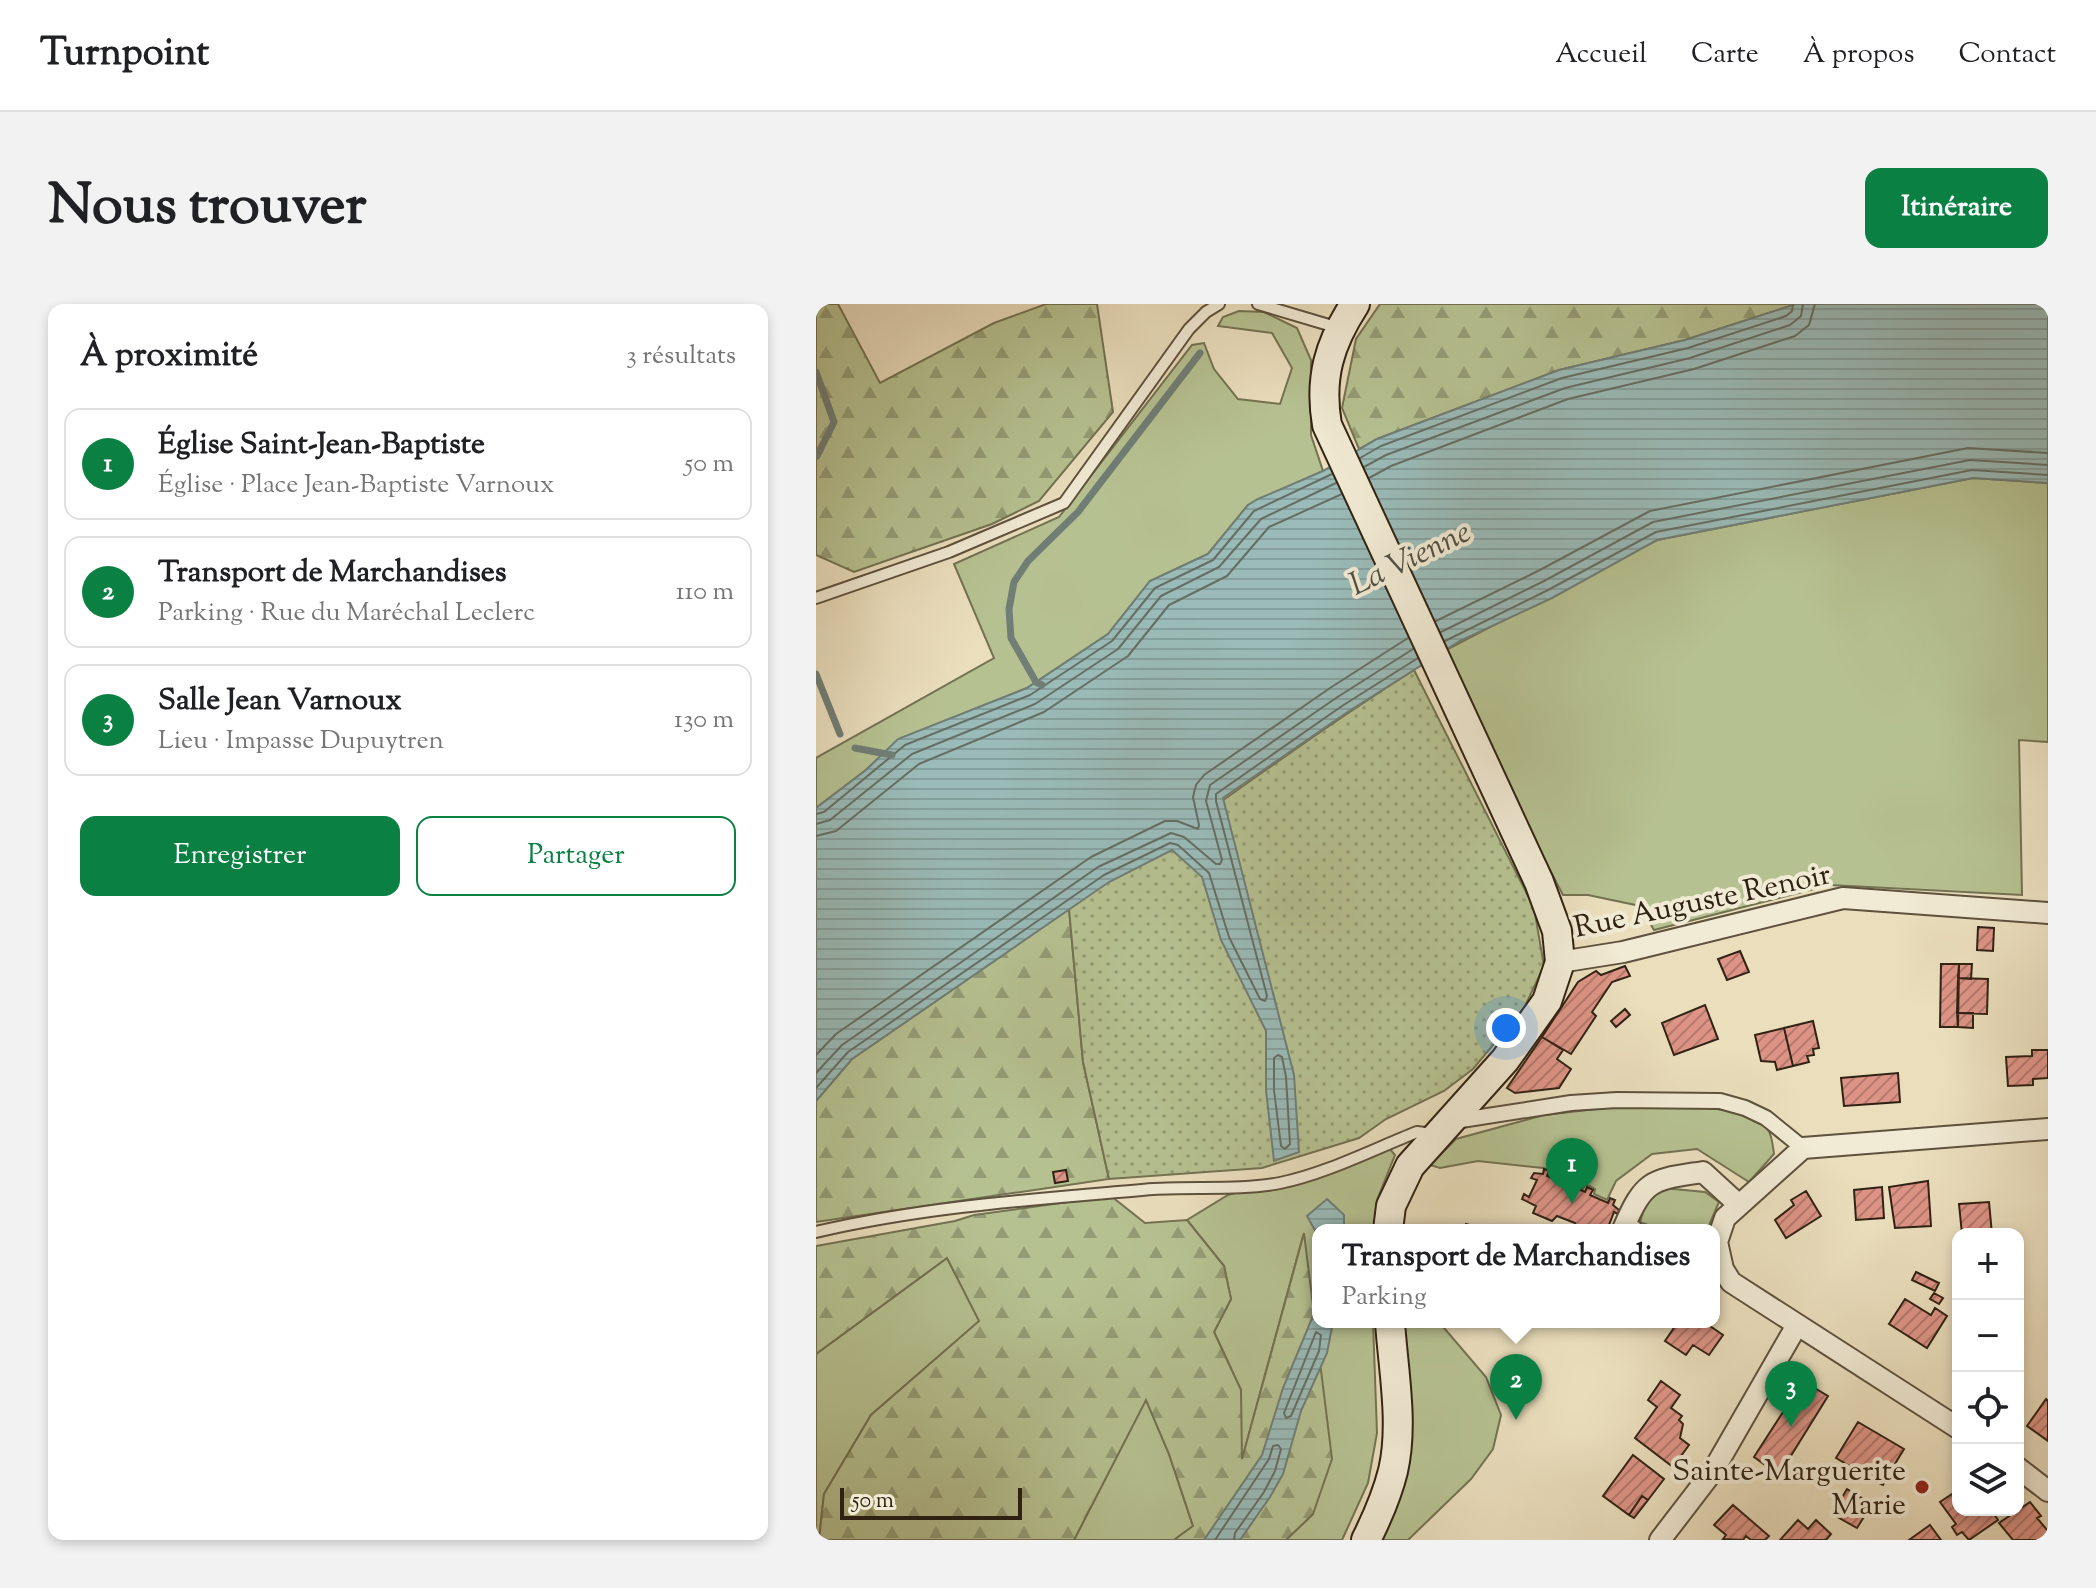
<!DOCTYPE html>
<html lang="fr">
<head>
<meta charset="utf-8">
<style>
	:root { --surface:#fff; --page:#f2f2f2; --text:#202124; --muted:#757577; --line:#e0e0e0; --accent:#0b8043 }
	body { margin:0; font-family:"Sorts Mill Goudy",serif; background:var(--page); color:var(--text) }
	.controls { position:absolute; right:24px; bottom:24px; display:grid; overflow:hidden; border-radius:16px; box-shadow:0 4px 12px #0003 }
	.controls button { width:72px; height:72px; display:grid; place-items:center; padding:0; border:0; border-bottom:2px solid var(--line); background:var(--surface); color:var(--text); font:40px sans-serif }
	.scale { position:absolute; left:24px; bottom:20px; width:182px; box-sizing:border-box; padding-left:8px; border:4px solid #302212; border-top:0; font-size:22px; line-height:28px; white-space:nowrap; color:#302212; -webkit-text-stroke:6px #f1ead4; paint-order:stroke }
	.you { position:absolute; left:690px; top:724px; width:28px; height:28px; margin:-20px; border:6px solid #fff; border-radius:50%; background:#1a73e8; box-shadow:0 0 0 12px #1a73e833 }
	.badge { display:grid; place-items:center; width:52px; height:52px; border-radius:50%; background:var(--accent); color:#fff; font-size:26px; font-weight:700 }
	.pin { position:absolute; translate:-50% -66px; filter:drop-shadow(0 2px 4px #0008) }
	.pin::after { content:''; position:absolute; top:42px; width:28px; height:24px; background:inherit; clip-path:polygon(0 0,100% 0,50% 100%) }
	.popup { position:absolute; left:496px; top:920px; width:408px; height:104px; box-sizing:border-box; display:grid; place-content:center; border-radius:16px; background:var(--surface); filter:drop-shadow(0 2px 6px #0005); font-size:26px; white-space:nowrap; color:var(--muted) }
	.popup b { font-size:30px; color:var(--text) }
	.popup::after { content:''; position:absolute; left:50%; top:100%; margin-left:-16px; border:16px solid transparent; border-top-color:var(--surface) }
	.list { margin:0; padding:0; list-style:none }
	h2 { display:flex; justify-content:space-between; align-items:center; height:104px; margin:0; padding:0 32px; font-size:34px }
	h2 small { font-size:26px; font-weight:400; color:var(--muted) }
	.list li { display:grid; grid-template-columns:52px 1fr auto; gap:24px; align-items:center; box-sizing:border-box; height:112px; margin:0 16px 16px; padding:0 16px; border:2px solid var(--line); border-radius:16px }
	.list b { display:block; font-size:30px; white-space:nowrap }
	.list p { margin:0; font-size:26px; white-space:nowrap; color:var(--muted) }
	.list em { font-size:26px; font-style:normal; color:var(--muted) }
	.actions { display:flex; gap:16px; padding:24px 32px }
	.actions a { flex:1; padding:18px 0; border:2px solid var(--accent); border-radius:16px; text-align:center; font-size:28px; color:var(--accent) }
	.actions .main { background:var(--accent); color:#fff }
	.icon { flex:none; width:44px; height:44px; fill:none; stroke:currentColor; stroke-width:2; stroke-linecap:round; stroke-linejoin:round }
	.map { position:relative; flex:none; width:1232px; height:1236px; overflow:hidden; border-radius:16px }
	header { display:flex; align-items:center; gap:48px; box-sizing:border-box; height:112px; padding:0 40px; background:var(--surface); border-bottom:2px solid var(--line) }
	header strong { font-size:38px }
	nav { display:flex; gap:44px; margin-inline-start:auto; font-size:28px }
	.intro { display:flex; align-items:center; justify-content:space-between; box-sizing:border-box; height:192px; padding:0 48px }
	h1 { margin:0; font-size:56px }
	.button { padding:20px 36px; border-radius:16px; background:var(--accent); color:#fff; font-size:28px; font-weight:700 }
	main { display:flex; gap:48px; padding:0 48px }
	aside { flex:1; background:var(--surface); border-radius:16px; box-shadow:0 4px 12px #0003 }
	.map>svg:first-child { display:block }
	.grass { fill:#b6c191; stroke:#737252; stroke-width:2 }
	.forest { fill:url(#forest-firs); stroke:#737252; stroke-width:2 }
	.park { fill:url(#park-dots); stroke:#737252; stroke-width:2 }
	.water { fill:url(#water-rules); stroke:#707e76; stroke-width:2 }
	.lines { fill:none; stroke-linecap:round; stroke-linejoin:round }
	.shore { stroke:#656e65; stroke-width:2 }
	.stream { stroke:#707e76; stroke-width:7 }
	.building { fill:url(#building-hatch); stroke:#302212; stroke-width:2 }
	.service-casing { stroke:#5e513d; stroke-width:14 }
	.pedestrian-casing { stroke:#5e513d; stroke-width:18 }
	.minor-casing { stroke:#5e513d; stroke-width:24 }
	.secondary-casing { stroke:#302212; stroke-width:32 }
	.service { stroke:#f1ead4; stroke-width:10 }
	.pedestrian { stroke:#f1ead4; stroke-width:14 }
	.minor { stroke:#f1ead4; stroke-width:20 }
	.secondary { stroke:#f1ead4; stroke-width:28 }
	.poi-dot { fill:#8f2418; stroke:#f1ead4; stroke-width:3 }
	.labels { text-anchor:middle; stroke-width:8; stroke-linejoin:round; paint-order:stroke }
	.street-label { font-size:30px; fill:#302212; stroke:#f1ead4 }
	.poi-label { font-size:30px; fill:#302212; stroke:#f1ead4; text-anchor:end }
	.water-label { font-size:32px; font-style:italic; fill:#505044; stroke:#f1ead4 }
</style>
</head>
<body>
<header>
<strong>Turnpoint</strong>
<nav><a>Accueil</a><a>Carte</a><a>À propos</a><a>Contact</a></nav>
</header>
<div class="intro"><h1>Nous trouver</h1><a class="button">Itinéraire</a></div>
<main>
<aside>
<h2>À proximité<small>3 résultats</small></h2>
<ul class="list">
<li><span class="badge">1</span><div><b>Église Saint-Jean-Baptiste</b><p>Église · Place Jean-Baptiste Varnoux</p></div><em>50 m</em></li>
<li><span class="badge">2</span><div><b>Transport de Marchandises</b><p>Parking · Rue du Maréchal Leclerc</p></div><em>110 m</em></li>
<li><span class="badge">3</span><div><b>Salle Jean Varnoux</b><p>Lieu · Impasse Dupuytren</p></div><em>130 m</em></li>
</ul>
<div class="actions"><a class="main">Enregistrer</a><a>Partager</a></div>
</aside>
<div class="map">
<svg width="1232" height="1236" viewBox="0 0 1232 1236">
	<defs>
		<pattern id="forest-firs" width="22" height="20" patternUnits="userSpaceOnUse" patternTransform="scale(2)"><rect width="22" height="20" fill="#b6c191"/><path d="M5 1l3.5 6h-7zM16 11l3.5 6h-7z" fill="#949c75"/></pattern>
		<pattern id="park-dots" width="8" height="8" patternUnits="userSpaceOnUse" patternTransform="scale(2)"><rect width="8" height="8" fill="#b6c191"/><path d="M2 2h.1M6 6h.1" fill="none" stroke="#949c75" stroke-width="1.8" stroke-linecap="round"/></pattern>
		<pattern id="water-rules" width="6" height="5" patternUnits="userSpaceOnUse" patternTransform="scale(2)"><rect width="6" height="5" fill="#9abbb8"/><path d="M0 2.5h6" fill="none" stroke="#85a09d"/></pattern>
		<pattern id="building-hatch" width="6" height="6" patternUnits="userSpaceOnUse" patternTransform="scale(2)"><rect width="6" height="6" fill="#dd9486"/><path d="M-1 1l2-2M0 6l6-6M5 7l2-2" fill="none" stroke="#b4786c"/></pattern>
	</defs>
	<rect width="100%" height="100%" fill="#eadebd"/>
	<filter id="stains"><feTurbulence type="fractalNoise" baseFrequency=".0025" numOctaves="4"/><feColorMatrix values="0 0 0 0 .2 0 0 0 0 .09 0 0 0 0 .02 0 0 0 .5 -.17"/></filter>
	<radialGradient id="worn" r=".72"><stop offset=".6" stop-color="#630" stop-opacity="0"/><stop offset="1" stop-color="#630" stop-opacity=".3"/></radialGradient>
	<path class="grass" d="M423 7 448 8 481 24 495 56V131L507 167 432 201 392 250 334 277 292 330 211 384 83 435 50 466 0 504V454L178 354 138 260 243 213 376 41 388 39 398 65 422 95 464 100 476 64 456 29 402 22 407 13Z
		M1157 174 1232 179V438L1203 436 1206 591 1014 581 838 626 824 602 772 591H747L691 484 630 346 841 236Z
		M806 802C841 802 929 797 952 826 956 831 957 843 958 850L933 878 881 845 836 850 800 877 791 896 778 890 779 885 770 880 767 885 756 880 757 875 749 872 747 877 733 871 735 867 727 864 662 857 624 864 614 861 640 835 728 811Z
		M572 843 579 851 561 896 558 926H502V1018H557L561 1129 552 1179 526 1236H470L497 1210 487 932 425 1159V1086L398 1028 415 995 408 962 371 916 412 891Z
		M847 884 889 888 903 898 891 926H845L824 918 830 899Z
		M131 954 164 1017 55 1111 8 1190 3 1236H0V1050Z
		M585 1018H623L670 1073 685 1111 677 1145 655 1175 592 1236H563Z
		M330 1095 353 1150 377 1222 358 1236H258Z"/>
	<path class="forest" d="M0 0H22L64 79 178 19 230 0H281L297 108 223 197 176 220 38 268 0 251Z
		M564 0H980L869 36 743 66 561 135 543 145 526 104 540 35Z
		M253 605 267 758 293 875 0 918V797L36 755Z
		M295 892 329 919 371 916 408 962 415 995 398 1028 425 1086 426 1155 488 929 516 1155 497 1210 470 1236H358L377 1222 353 1150 330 1096 258 1236H3L8 1190 55 1111 163 1017 131 954 0 1050V942L139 917 158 911Z"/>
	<path class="park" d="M598 366 718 604 728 662 708 704 657 765 628 787 570 815 543 834 446 864 293 875 267 758 253 605C369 525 480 441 598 366Z"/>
	<path class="water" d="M980 0H1232V179L1157 174 841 236 736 294 644 337 530 409 407 494 478 771 483 848 458 857 450 786V727L405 636 386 573 356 546 293 578 36 755 0 797V504L50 466 82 435 211 384 292 330 334 277 392 250 432 201 442 195 507 167 561 135 743 66 869 36Z
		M511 895 528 911V926H502V932L491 912Z
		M502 984V1018H517L511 1049 485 1107 467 1170 454 1193 424 1236H388L446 1151 467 1084 499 1007 496 987Z"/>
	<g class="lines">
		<path class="shore" d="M544 154 565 142 746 74 872 44 970 12 976 7 977 0
			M548 163 570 151 749 84 874 54 974 21 985 12 987 0
			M553 174 575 162 752 95 878 65 979 32 993 21 999 0
			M620 317 722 267 834 207 1152 144 1232 149
			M625 328 728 277 837 218 1154 156 1232 161
			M629 337 732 286 840 228 1156 166 1232 171
			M0 510 8 508 89 441 214 391 296 337 339 284 397 256 438 207 516 170
			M0 520 14 516 96 450 219 400 302 345 345 292 403 263 445 215 520 179
			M0 532 20 527 103 460 228 408 312 352 353 301 411 272 453 223 526 190
			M0 751 20 730 275 553 349 517H361L382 525 383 521 377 493 380 481 388 471 514 384 592 334
			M462 751 466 753 470 773 474 840 469 845 465 842 458 786V754Z
			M0 769 26 741 282 563 355 529 368 533 400 560H404L406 556 390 497 394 481 520 394 597 345
			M0 784 32 748 288 571 354 539 362 541 393 569 413 633 444 695 449 697 451 692 400 497V490L526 402 602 354
			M500 1028 505 1031 503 1047 475 1112 470 1114 468 1109Z
			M399 1236 453 1155 457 1142 462 1141 465 1145 459 1167 448 1188 419 1229 418 1236"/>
		<path class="stream" d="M0 68 18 118 1 152
			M0 370 24 430
			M226 381 220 378 195 334 193 305 198 278 212 257 262 208 384 49
			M39 444 76 451"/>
	</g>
	<path class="building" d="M1162 623 1178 624 1177 647 1161 646Z
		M924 647 933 668 911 676 902 655Z
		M1125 660H1143L1142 723H1124Z
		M1143 660H1156L1155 675 1142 674Z
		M809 662 814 672 796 678 776 708 780 712 755 750 726 733 762 678 780 667 785 671Z
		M1142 674 1172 675 1171 710 1141 709Z
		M889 701 902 735 858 751 846 719Z
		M809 705 814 711 800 723 795 717Z
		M1141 709H1157V724L1142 723Z
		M997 717 1003 744 997 745 998 751 991 752 993 758 977 762 968 724Z
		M968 724 977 762 961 766 959 758 945 757 939 731Z
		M726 733 747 746 741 755 755 765 743 784 699 789 691 784Z
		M1216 746H1232V774L1217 775V781L1192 782 1190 753 1216 752Z
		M1082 769 1084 798 1028 802 1025 774Z
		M728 865 733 867 731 872 747 879 749 874 755 876 753 881 769 888 771 883 777 886 774 891 792 899 794 894 799 896 797 901 803 906 802 910 798 908 791 926H773L764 922 758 926 756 925 759 919 741 912 736 917 717 909 720 902 706 895 708 890 713 893 721 876 715 874 718 869 727 870Z
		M250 866 252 877 239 879 237 868Z
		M1112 877 1115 922 1079 924 1073 883Z
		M1066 883 1068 914 1040 916 1038 886Z
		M990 887 1005 912 970 934 959 916 978 901 975 896Z
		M1173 898 1176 930H1146L1143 900Z
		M650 920 664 924 663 926H648Z
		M1100 968 1123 979 1119 987 1096 976Z
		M1118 989 1127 994 1123 1000 1114 995Z
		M1089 995 1115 1011 1119 1004 1131 1012 1111 1044 1073 1020Z
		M862 1018H888L907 1031 893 1051 877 1041 870 1051 849 1037Z
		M845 1077 864 1091 855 1104 866 1112 863 1116 867 1120 864 1134 873 1141 857 1163 819 1134 841 1103 832 1096Z
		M987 1077 1012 1092 963 1171 938 1153Z
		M1230 1095 1232 1097V1137L1211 1122Z
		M1042 1118 1088 1145 1071 1173 1064 1169 1059 1177 1020 1154Z
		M817 1151 848 1175 832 1196 826 1192 813 1211 787 1192Z
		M1064 1169 1071 1173 1067 1181 1059 1177Z
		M1031 1185 1056 1200 1041 1224 1016 1210Z
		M1142 1186V1206H1175L1182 1216 1153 1236 1146 1228 1141 1231 1136 1223 1140 1220 1124 1198Z
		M826 1192 832 1196 818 1214 813 1211Z
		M1214 1198 1225 1212 1221 1214 1232 1227V1236H1197L1183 1219Z
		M917 1201 953 1232 949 1236H935L930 1232 927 1236 907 1235 910 1231 898 1221Z
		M982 1216 992 1225 1000 1216 1015 1230 1010 1236H964Z
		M1114 1221 1125 1236H1093Z"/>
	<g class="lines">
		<defs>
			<path id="service" d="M442 0 523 24
				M0 294 133 248 248 199 373 25 390 8 403 0
				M0 928C111 902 224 895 337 885 379 882 423 887 464 879 509 870 558 845 601 828L617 830"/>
			<path id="pedestrian" d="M639 817 755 799 801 796 904 797 929 804 950 814 987 844"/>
			<path id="minor" d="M744 658 807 648 1027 594 1232 609
				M816 926 808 923C829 874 837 876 887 868L923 901
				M1142 1124 915 978 907 965 901 938 909 914 987 844 1232 825
				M1202 1164 1232 1187
				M844 1236 897 1167 981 1021"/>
			<path id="secondary" d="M539 0C513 40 503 74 511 121L723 578 741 627 744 658 731 697 689 756 594 862 575 902 572 926
				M550 1236C561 1214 571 1191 577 1167 588 1120 577 1065 574 1018"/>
		</defs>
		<use href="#service" class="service-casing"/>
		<use href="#pedestrian" class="pedestrian-casing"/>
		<use href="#minor" class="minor-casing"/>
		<use href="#secondary" class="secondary-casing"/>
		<use href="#service" class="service"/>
		<use href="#pedestrian" class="pedestrian"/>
		<use href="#minor" class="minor"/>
		<use href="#secondary" class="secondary"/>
	</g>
	<circle class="poi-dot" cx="1106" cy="1183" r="8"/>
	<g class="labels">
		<g class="street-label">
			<text transform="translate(886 596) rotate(-12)" y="10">Rue Auguste Renoir</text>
		</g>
		<g class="poi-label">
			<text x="1090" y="1176">Sainte-Marguerite<tspan x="1090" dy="34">Marie</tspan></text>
		</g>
		<g class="water-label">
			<text transform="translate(593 253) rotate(-26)" y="11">La Vienne</text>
		</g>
	</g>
	<rect width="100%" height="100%" filter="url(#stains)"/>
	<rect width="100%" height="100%" fill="url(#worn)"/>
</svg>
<div class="controls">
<button>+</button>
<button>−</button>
<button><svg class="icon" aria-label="locate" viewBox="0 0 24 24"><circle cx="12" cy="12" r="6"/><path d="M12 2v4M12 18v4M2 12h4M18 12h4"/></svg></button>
<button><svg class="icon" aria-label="layers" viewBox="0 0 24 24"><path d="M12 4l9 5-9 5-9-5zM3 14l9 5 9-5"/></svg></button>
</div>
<div class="scale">50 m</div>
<div class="you"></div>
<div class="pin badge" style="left:756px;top:900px">1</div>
<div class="pin badge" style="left:700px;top:1116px">2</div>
<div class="popup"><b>Transport de Marchandises</b>Parking</div>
<div class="pin badge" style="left:975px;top:1123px">3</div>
</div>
</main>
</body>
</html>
